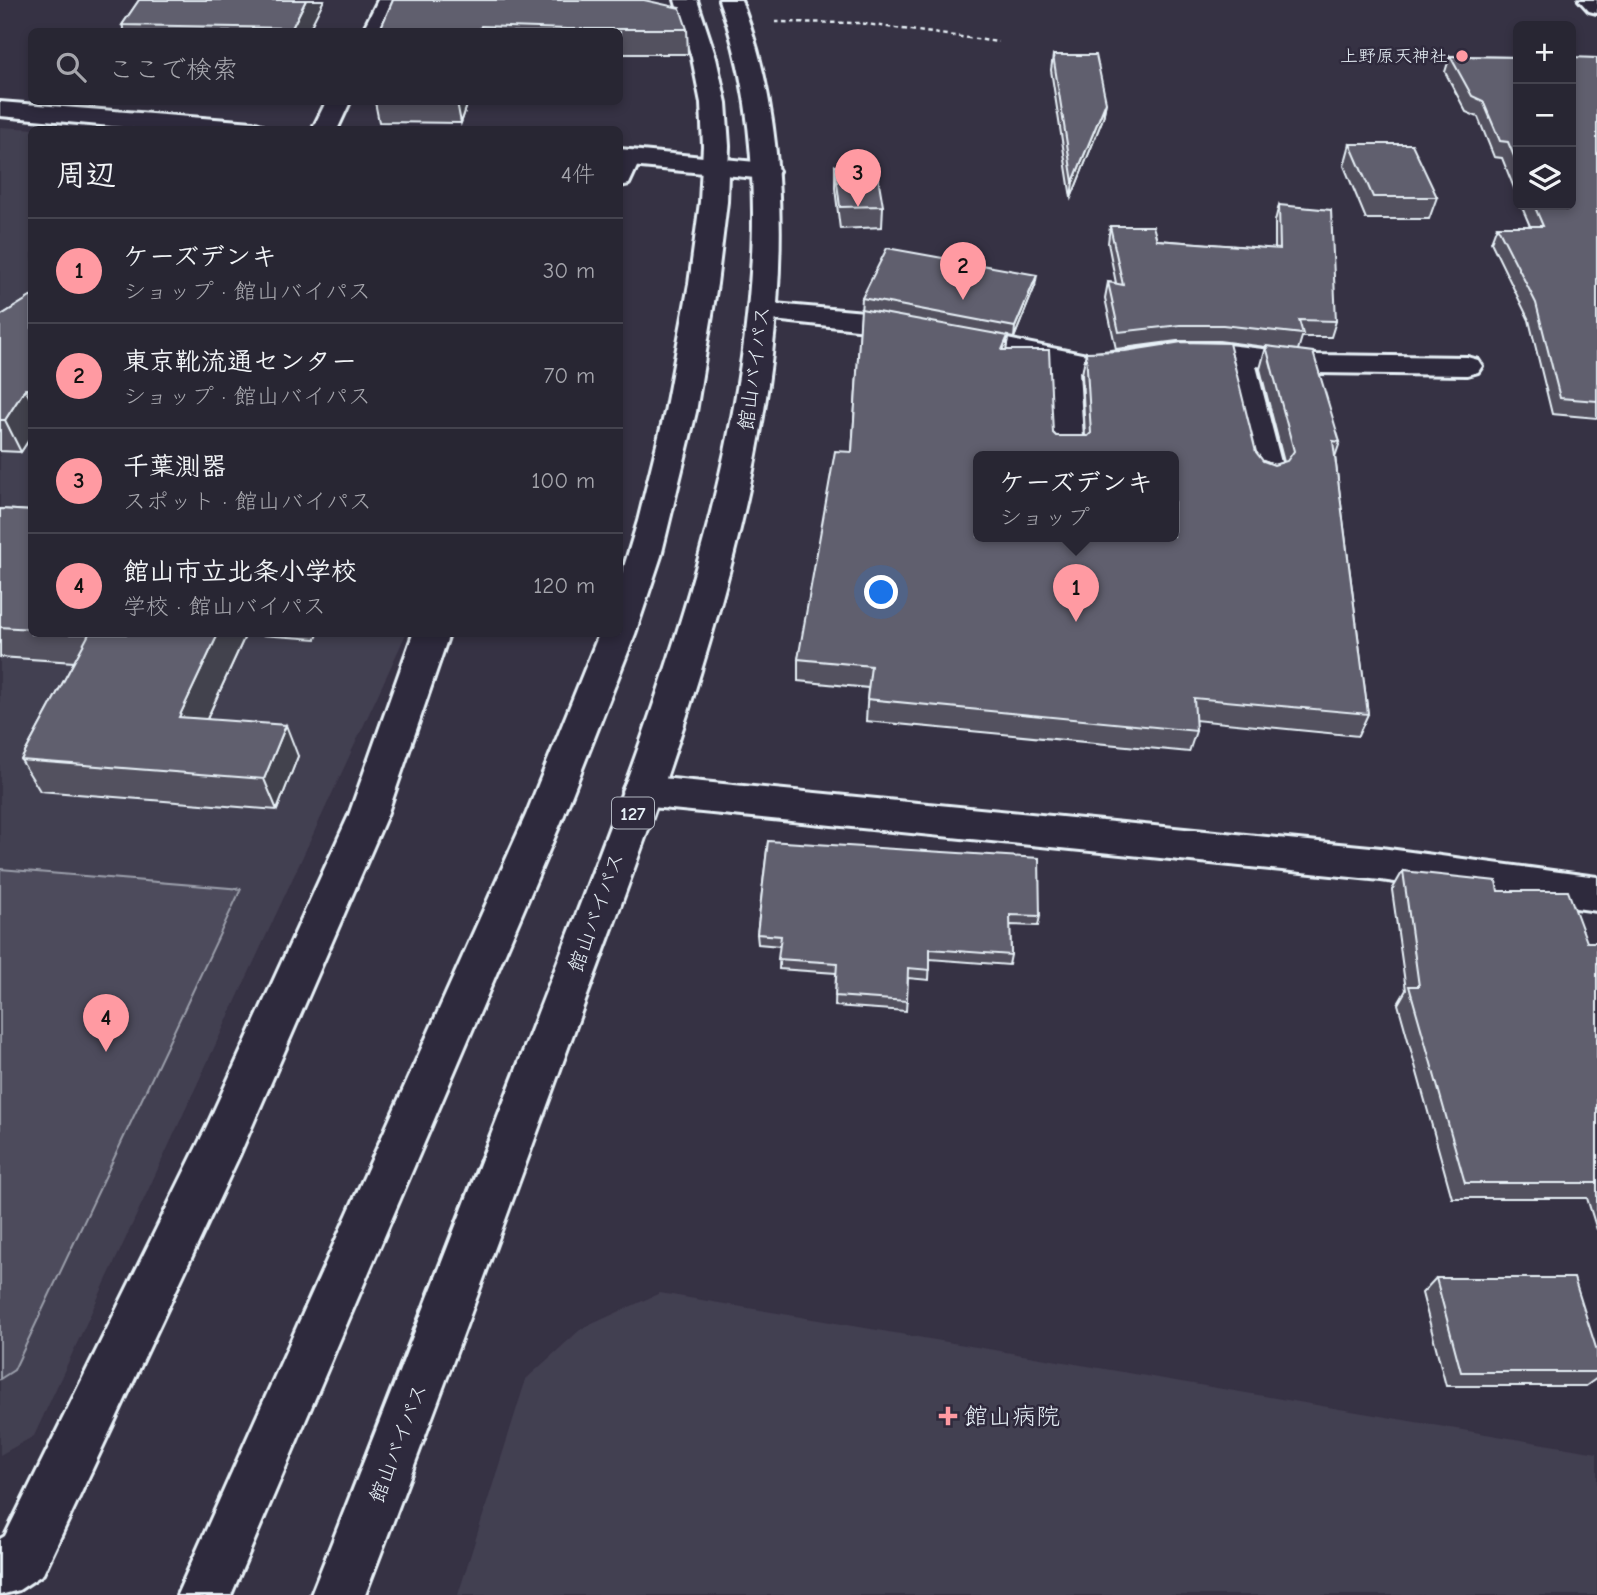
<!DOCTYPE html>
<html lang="ja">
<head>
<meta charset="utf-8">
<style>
	:root { --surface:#282633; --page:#302e3b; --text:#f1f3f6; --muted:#a5a5ac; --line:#44434e; --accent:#ff9aa2 }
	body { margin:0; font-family:"Comic Neue","Klee One",sans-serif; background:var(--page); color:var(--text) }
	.controls { position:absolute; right:21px; top:21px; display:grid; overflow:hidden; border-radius:10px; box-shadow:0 4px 10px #0003 }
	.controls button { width:63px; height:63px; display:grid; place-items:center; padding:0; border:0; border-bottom:2px solid var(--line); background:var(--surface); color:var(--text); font:35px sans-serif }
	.you { position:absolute; left:882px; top:593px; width:24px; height:24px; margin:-18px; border:5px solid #fff; border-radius:50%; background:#1a73e8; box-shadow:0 0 0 10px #1a73e833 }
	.badge { display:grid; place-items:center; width:46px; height:46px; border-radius:50%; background:var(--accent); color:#111; font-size:23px; font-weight:700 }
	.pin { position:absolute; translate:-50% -58px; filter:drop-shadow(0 2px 4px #0008) }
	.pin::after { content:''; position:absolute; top:37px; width:24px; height:21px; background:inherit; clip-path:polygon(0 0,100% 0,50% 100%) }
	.popup { position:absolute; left:973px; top:451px; width:206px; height:91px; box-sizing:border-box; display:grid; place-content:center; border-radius:10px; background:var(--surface); filter:drop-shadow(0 2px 5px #0005); font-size:23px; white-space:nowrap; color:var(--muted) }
	.popup b { font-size:26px; color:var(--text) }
	.popup::after { content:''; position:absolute; left:50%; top:100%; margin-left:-14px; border:14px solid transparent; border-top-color:var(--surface) }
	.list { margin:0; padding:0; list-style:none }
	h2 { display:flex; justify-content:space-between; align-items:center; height:91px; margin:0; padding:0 28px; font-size:30px }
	h2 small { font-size:23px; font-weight:400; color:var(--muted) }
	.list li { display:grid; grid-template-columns:46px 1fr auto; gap:21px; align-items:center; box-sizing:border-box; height:105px; padding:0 28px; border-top:2px solid var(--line) }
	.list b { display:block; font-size:26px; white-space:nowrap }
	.list p { margin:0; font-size:23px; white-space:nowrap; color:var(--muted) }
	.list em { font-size:23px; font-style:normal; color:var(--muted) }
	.icon { flex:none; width:38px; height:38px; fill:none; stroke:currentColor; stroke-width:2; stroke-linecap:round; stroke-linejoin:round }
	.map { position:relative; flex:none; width:1597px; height:1595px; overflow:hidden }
	.search { position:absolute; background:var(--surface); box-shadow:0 4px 10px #0003; left:28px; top:28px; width:595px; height:77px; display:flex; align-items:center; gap:18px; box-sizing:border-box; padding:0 24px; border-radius:10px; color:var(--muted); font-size:26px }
	.panel { position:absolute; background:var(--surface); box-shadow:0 4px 10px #0003; left:28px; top:126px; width:595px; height:511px; border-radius:10px }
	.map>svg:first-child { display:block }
	.built { fill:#433f51 }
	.green { fill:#4d4b5c; stroke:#9a9eaa; stroke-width:2 }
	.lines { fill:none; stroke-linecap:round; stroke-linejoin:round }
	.street-casing { stroke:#e8f1f8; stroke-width:6 }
	.secondary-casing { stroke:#e8f1f8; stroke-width:6 }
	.highway-casing { stroke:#e8f1f8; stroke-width:6 }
	.path { stroke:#e8f1f8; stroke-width:2.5; stroke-dasharray:4.5 3.5; stroke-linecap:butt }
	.street { fill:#2f2a3d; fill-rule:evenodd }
	.secondary { fill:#2f2a3d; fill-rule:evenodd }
	.highway { fill:#2f2a3d; fill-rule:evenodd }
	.wall { fill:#53515f; stroke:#e8f1f8; stroke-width:2 }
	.shaded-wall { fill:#43424d; stroke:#e8f1f8; stroke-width:2 }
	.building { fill:#605e6e; stroke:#e8f1f8; stroke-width:2; fill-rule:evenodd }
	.poi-dot { fill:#ff9aa2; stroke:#2f2a3d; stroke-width:2.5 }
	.labels { text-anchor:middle; stroke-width:5; stroke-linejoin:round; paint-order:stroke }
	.far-poi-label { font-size:18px; fill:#e8f1f8; stroke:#2f2a3d; text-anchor:end }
	.shield { fill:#2f2a3d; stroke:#b0b5c0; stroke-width:2 }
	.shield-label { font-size:19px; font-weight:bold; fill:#e8f1f8 }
	.street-label { font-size:21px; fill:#e8f1f8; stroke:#2f2a3d }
	.near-poi-label { font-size:24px; fill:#e8f1f8; stroke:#2f2a3d; text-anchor:start }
</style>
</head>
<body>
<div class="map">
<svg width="1597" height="1595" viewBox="0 0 1597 1595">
	<rect width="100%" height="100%" fill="#363244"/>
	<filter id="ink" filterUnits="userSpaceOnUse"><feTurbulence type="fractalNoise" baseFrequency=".0143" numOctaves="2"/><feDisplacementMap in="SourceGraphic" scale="14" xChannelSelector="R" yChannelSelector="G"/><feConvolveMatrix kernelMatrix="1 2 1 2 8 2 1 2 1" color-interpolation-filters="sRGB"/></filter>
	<g filter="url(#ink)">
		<path class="built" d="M0 127 36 129 32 130V634H406L34 1436 0 1455Z
			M660 1293 1597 1453V1595H458L526 1379 581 1329Z"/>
		<path class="green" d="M0 869 241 889 14 1370 0 1379Z"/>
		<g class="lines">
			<defs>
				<path id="street" d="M378 0H400L385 32H362Z
					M1579 0H1597V13L1589 11Z
					M326 102H350L337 130H312Z
					M628 150 637 153 641 158 629 184 620 186V152Z
					M763 303 876 313 1087 355 1177 344H1219L1316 355 1467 357 1478 360 1482 366 1478 372 1467 375 1316 373 1256 366 1284 474 1279 481 1268 485 1257 481 1252 474 1225 363 1177 362 1087 373 1079 371 1084 456H1052L1048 365 876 331 753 318 749 312 753 306Z
					M413 634H449L387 815 239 1156 43 1574 19 1590 0 1595V1539L5 1536 207 1126 349 815Z
					M641 776 1381 848 1597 877V911L1381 880 641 806 627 802 622 791 627 780Z"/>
				<path id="secondary" d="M0 102 253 122 262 125 265 130H156L0 116Z
					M620 149 766 163 775 165 779 171 775 177 766 179 620 165Z"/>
				<path id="highway" d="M675 0H697L716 58 726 103 729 146 727 202 717 284 696 412 661 556 635 634 564 815 231 1595H177L526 815 599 634H620V580L638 521 665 412 689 284 700 202 703 146 701 103 692 58Z
					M719 0H741C860 310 677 750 569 1045 502 1229 435 1412 365 1595H311C385 1410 457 1224 528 1039 640 747 831 309 719 0Z"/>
			</defs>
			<use href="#street" class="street-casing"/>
			<use href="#secondary" class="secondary-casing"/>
			<use href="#highway" class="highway-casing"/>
			<path class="path" d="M775 22 859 23 998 42"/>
			<use href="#street" class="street"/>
			<use href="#secondary" class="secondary"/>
			<use href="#highway" class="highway"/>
		</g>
		<path class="wall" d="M139 0 308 32H125L122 25Z
			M393 0 687 29 688 54H620V32H379Z
			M1053 55 1106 102 1103 118 1071 198 1051 70Z
			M1450 56 1518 57V198L1502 158 1494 157 1478 117 1466 112 1445 72Z
			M1597 58V418L1552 414 1529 320 1491 242 1497 226H1530L1521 205H1571Z
			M375 102H468L461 123 379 122Z
			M1350 144 1437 197 1429 219H1366L1344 166Z
			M835 166 883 206 882 227 840 229 835 188Z
			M1279 205 1336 321 1331 337H1302L1298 350 1340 442 1335 457 1368 714 1358 736 1195 720 1196 731 1189 752 866 721 868 688 798 681V659L852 452 862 298 1035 286 1014 338 1008 337 1006 350 1053 433 1056 436H1085L1082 374 1086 352 1256 452 1263 461 1274 465 1284 462 1260 369 1266 347 1219 341H1177L1116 349 1105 298 1108 282 1116 283 1108 243 1110 226 1157 240 1275 249V221Z
			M32 296V435L21 452 0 451V316Z
			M0 509 32 511V634H246L207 719 298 756 277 810 40 791 21 760 74 662 0 657Z
			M247 634H318L316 639Z
			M768 841 1040 916 1038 926 1010 925 1011 955 1009 965 930 959 929 980 908 978 906 1011 835 1006 836 973 779 969 780 946 758 944 757 934Z
			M1403 871 1498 891 1587 942H1597V1230L1587 1198H1452L1398 1004 1406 990 1392 890Z
			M1436 1278 1597 1351V1378L1586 1386H1446L1422 1293Z"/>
		<path class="shaded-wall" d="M306 0H324L308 32H293L292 28Z
			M457 102H468L461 123Z
			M1106 102 1103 118 1071 198 1073 182Z
			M1037 275 1035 286 1014 338 1015 327Z
			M1008 336 1005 359 1002 350Z
			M25 389 32 402V435L21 452 5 420Z
			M218 634H246L194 747 179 717Z
			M286 725 298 756 277 810 264 779Z"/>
		<path class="building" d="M139 0H306L292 28 122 25Z
			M393 0H644L680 8 687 29H568L481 26 479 32H379Z
			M1053 55H1096L1106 102 1073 182Z
			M1450 56 1518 57V166L1508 142 1500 141 1483 101 1472 96Z
			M1571 57 1597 58V401L1560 398 1536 303 1497 226H1543L1534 205H1571Z
			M1350 144H1412L1437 197H1373Z
			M876 165 883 206 840 207 835 166Z
			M1279 205 1331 210 1336 321 1299 320 1303 334 1223 325H1180L1119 332 1108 282 1123 285 1110 226H1153L1157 240 1280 249Z
			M887 248 1037 275 1015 327 862 298Z
			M32 296V389H25L5 420H0V316Z
			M861 309 1008 336 1002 350H1049L1053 433 1056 436H1088L1091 433 1086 352 1125 351 1182 342 1229 343 1256 452 1263 461 1274 465 1287 461 1294 451 1266 346 1313 352 1340 442 1333 441 1368 714 1194 698 1196 731 867 699 871 666 798 659 835 451 852 452ZM978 456H1174V536H978Z
			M0 509 32 511V629L0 627Z
			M89 634H218L179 717 286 725 264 779 21 760Z
			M768 841 1039 858 1040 916 1010 915 1011 955 930 949V970L908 968 907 1001 835 996 837 963 778 959 781 936 757 934Z
			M1403 871 1496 881 1498 891H1568L1587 942H1597V1183H1465L1409 986H1419Z
			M1436 1278H1574L1597 1351V1372H1461Z"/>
	</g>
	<g class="poi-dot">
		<circle cx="1462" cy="56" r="7"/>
		<path d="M944.5 1405.5h7v7h7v7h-7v7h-7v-7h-7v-7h7z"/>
	</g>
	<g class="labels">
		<g class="far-poi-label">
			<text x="1448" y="62">上野原天神社</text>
		</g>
		<rect class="shield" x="612" y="797.5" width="42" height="31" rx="5"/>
		<g class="shield-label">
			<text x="633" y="820">127</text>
		</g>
		<g class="street-label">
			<text transform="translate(754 368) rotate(-82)" y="7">館山バイパス</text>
			<text transform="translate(596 912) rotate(-70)" y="7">館山バイパス</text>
			<text transform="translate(398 1443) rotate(-69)" y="7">館山バイパス</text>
		</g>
		<g class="near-poi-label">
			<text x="964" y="1424">館山病院</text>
		</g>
	</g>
</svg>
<div class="controls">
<button>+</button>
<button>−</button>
<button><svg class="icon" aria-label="layers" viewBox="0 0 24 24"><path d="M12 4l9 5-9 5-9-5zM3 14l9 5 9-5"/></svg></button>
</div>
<div class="you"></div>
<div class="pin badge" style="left:1076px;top:622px">1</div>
<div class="popup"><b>ケーズデンキ</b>ショップ</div>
<div class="pin badge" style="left:963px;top:300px">2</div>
<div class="pin badge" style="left:858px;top:207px">3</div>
<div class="pin badge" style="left:106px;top:1052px">4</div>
<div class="search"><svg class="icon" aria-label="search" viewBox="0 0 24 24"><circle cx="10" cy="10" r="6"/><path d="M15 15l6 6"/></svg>ここで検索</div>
<section class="panel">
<h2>周辺<small>4件</small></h2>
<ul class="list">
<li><span class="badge">1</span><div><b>ケーズデンキ</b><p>ショップ · 館山バイパス</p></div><em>30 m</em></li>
<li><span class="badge">2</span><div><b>東京靴流通センター</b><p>ショップ · 館山バイパス</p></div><em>70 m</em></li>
<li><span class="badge">3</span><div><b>千葉測器</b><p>スポット · 館山バイパス</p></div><em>100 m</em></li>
<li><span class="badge">4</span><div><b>館山市立北条小学校</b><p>学校 · 館山バイパス</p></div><em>120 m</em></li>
</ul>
</section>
</div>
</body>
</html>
